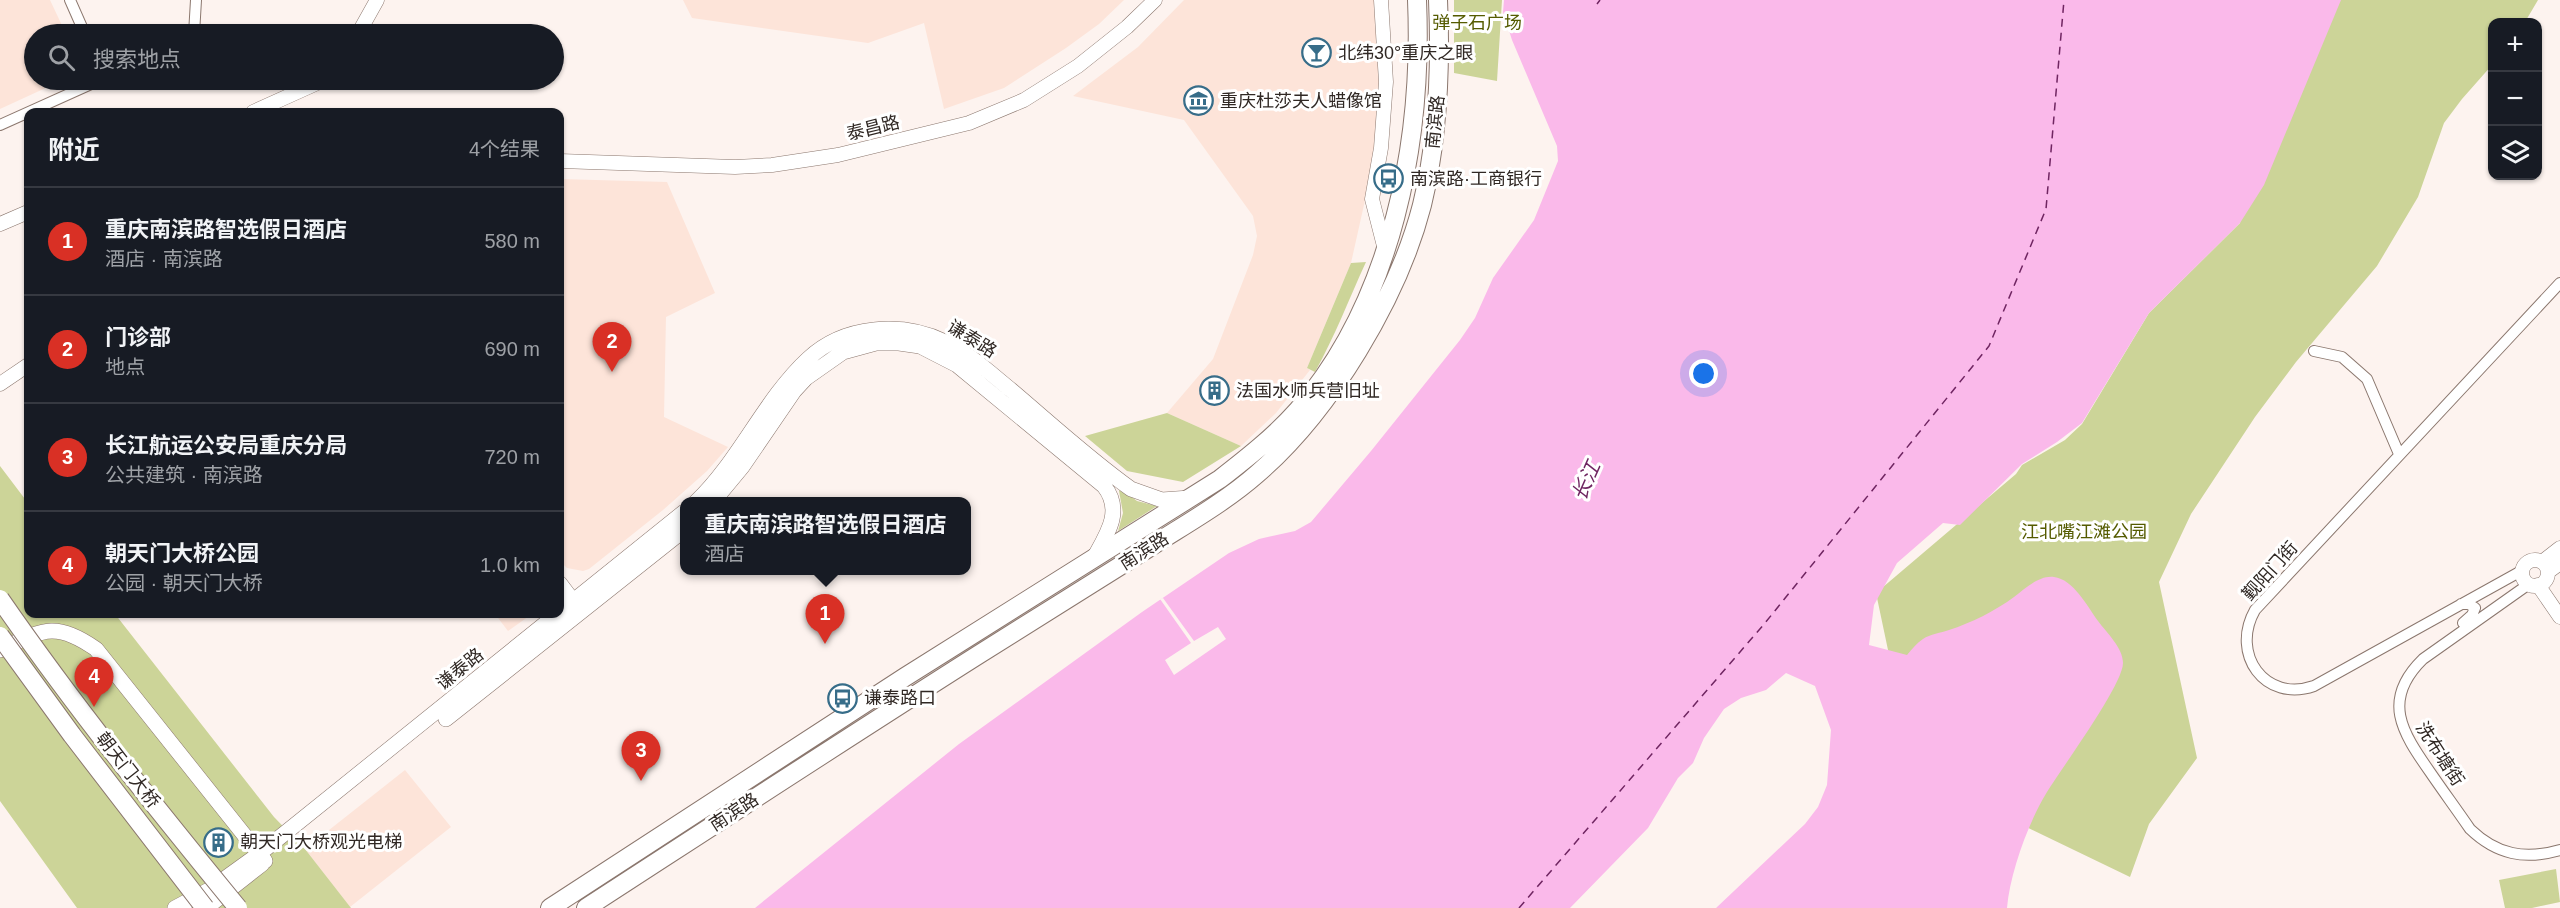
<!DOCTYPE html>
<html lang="zh">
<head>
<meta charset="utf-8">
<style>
	:root { --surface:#171b24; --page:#20242c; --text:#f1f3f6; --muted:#9ea1a6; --line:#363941; --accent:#d93025 }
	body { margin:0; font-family:Helvetica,"Noto Sans SC",sans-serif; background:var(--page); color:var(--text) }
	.controls { position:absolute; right:18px; top:18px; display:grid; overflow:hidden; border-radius:12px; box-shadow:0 2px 4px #0004 }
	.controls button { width:54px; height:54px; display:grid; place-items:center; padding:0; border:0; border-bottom:2px solid var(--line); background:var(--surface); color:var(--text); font:30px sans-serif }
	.you { position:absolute; left:1704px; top:374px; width:21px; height:21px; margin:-15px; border:4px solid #fff; border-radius:50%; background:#1a73e8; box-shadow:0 0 0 9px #1a73e833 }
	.badge { display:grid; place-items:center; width:39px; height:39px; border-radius:50%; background:var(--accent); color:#fff; font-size:20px; font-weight:700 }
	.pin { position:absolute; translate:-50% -50px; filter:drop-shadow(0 2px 3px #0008) }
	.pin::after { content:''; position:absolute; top:32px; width:21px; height:18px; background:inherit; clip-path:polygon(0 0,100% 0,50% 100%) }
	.popup { position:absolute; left:680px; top:497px; width:291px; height:78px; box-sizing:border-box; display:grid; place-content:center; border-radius:12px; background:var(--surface); filter:drop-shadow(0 2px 4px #0005); font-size:20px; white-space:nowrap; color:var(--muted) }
	.popup b { font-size:22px; color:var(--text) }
	.popup::after { content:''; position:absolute; left:50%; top:100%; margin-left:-12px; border:12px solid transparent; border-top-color:var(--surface) }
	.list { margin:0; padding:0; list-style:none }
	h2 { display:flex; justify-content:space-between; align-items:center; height:78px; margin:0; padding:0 24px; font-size:26px }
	h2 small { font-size:20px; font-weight:400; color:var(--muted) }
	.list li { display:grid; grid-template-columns:39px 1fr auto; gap:18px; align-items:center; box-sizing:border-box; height:108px; padding:0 24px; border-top:2px solid var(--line) }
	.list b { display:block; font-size:22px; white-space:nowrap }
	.list p { margin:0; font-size:20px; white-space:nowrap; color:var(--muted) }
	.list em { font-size:20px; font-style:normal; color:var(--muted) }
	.icon { flex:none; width:33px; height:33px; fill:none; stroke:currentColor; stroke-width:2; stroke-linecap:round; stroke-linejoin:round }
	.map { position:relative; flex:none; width:2560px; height:908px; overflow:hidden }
	.search { position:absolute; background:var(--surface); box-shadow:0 2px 4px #0004; left:24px; top:24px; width:540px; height:66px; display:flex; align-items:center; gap:15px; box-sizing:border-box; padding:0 21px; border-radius:33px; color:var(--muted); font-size:22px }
	.panel { position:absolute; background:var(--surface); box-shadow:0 2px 4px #0004; left:24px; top:108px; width:540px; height:510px; border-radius:12px }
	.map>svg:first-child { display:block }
	.built { fill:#fde4d9 }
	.green { fill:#ccd498 }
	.water { fill:#fab9ea }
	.pier { fill:#fdf3ef }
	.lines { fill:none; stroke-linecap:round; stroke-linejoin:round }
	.ferry { stroke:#6f2561; stroke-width:1.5; stroke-dasharray:8 6; stroke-linecap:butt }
	.minor-casing { stroke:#8b776e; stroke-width:12 }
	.tertiary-casing { stroke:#8b776e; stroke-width:15 }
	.secondary-casing { stroke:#8b776e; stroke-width:16 }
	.primary-casing { stroke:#8b776e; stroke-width:20 }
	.minor { stroke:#fff; stroke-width:10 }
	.tertiary { stroke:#fff; stroke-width:14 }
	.secondary { stroke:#fff; stroke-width:15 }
	.primary { stroke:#fff; stroke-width:18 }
	.rail-casing { stroke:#4a413d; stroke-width:5 }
	.rail { stroke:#fff; stroke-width:3; stroke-dasharray:9; stroke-linecap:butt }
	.trunk-bridge-casing { stroke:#8b776e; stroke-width:20; stroke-linecap:butt }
	.trunk-bridge { stroke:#fff; stroke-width:18 }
	.labels { text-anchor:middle; stroke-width:6; stroke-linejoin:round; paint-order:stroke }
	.park-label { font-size:18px; fill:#555b00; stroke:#fff }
	.poi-label { font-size:18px; fill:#302824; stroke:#fff; text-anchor:start }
	.street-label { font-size:18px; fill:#302824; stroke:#fff }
	.water-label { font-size:20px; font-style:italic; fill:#6f2561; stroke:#fff }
</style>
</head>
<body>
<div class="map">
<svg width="2560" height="908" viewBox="0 0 2560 908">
	<rect width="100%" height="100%" fill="#fdf3ef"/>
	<path class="built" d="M0 0H50L66 34H34V80H63L0 109Z
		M683 0H1124L1099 24 1066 48 1004 88 944 109 924 23 868 43 692 18Z
		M1184 0H1374L1379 83 1376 151 1351 263 1307 368 1310 370 1276 413 1241 446 1167 413 1213 359 1253 255 1257 236 1253 216 1184 120 1073 96 1138 47Z
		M560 179 667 182 715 293 666 317 664 417 728 447 707 471 663 510 589 569 583 571 567 568 560 561Z
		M495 614H532L508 631Z
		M405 770 451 827 350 907 305 849Z"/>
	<path class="green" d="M1454 0H1502L1497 81 1454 73Z
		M2324 0H2538L2525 22H2492V65L2462 99 2444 123 2418 197 2377 266 2296 362 2255 417 2191 514 2159 582 2197 758 2149 824 2130 877 2016 822 1892 669 1876 593 2016 474 2022 465 2065 440 2082 424 2149 313 2240 223 2245 185Z
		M1366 262C1349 299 1335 336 1315 372L1307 368 1351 263Z
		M1167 413 1241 446 1183 482 1127 471 1085 436Z
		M0 466 28 503V614H115L274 817 305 849 351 908H77L0 801Z
		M1121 489 1137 501 1157 506 1118 531 1123 513 1119 491Z
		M2556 869 2560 902 2532 908H2505L2499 880Z"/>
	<path class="water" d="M1504 0H2341L2264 185 2240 223 2149 313 2082 423 2057 442 2022 464 1960 525 1943 523 1897 563 1874 605 1869 645 1907 655C1912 649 1917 643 1923 639 1930 634 1941 633 1949 630 1971 623 1995 611 2014 597 2025 589 2039 575 2054 577 2073 579 2088 607 2098 621 2107 633 2123 648 2123 663 2123 685 2061 769 2047 792 2028 823 2010 873 2007 908H1716L1805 824 1818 807 1827 785 1831 730 1815 686 1786 673 1766 690 1741 698 1724 709 1704 738 1693 763 1678 778 1648 828 1570 908H755L959 744 1142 612 1229 553 1259 539 1295 531 1311 522 1371 451 1460 340 1475 318 1493 278 1534 220 1558 161 1557 146 1512 40 1503 12Z"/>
	<path class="pier" d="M1163 598 1194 641 1218 627 1226 639 1174 675 1165 660 1191 643 1160 599Z"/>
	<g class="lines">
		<path class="ferry" d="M1597 4 1600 0
			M1519 908 1765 623 1989 346 2046 209 2064 0"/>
		<defs>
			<path id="minor" d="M70 0 85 34
				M194 34 196 0
				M0 125 100 80
				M2314 351 2342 357 2367 379 2399 454
				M2523 570 2314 686C2265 703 2230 654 2255 610L2560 283
				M2529 584 2423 659C2381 700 2402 732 2430 772 2443 791 2457 810 2470 829 2497 855 2525 860 2560 850
				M2461 604H2469L2475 608 2472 615 2463 623"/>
			<path id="tertiary" d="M1381 0 1386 82 1381 148 1372 199 1385 250
				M358 34 377 0
				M253 112 324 80
				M560 161 735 167 772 165 838 155 969 123 1024 100 1078 66 1127 27 1155 0
				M0 224 28 212
				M0 384 28 365
				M2522 573a13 13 0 1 1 26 0a13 13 0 1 1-26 0Z
				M2542 562 2560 548
				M2548 572 2560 563
				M560 583 579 608
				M2538 585 2560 617"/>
			<path id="secondary" d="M696 502C740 460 764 400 808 359 844 325 902 321 945 342 970 354 990 373 1011 390 1050 423 1089 459 1131 489L1162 500 1190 498
				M713 502 742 467 794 391 806 378 843 352 876 343H899L920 346 957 365 1104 486C1123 510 1108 533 1095 556
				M0 650C42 630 55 620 96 649L265 861
				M446 719 684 530
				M175 908 209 890 259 854 684 512
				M206 908 262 864"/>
			<path id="primary" d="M550 908 905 677 1220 479C1247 458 1275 436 1298 410 1393 300 1423 141 1417 0
				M586 908C717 823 847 738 978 655 1034 620 1091 584 1147 549 1184 525 1224 503 1257 474 1330 411 1398 298 1422 205 1438 139 1441 68 1438 0"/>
		</defs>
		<use href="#minor" class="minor-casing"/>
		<use href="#tertiary" class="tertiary-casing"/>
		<use href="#secondary" class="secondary-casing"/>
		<use href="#primary" class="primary-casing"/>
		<use href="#minor" class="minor"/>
		<use href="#tertiary" class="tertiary"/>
		<use href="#secondary" class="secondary"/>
		<use href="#primary" class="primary"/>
		<defs>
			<path id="rail" d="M34 656 234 908"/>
		</defs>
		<use href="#rail" class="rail-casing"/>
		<use href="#rail" class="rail"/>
		<defs>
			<path id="trunk-bridge" d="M0 599C74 706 156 808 238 908
				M0 636 72 735 205 908"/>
		</defs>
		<use href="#trunk-bridge" class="trunk-bridge-casing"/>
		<use href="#trunk-bridge" class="trunk-bridge"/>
	</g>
	<defs>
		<symbol id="bar-ring" viewBox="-11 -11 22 22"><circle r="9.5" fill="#fff" stroke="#376d89" stroke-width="1.5"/><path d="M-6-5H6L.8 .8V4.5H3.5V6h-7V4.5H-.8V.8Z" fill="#376d89"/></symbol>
		<symbol id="museum-ring" viewBox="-11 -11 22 22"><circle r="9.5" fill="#fff" stroke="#376d89" stroke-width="1.5"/><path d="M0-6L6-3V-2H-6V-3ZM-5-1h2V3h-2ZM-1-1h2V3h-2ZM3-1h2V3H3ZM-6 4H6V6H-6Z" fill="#376d89"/></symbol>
		<symbol id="bus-ring" viewBox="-11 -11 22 22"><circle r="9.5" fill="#fff" stroke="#376d89" stroke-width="1.5"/><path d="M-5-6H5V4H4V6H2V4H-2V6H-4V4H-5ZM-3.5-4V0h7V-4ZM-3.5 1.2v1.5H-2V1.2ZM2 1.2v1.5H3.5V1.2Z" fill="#376d89"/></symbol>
		<symbol id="building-ring" viewBox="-11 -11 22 22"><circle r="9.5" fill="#fff" stroke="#376d89" stroke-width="1.5"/><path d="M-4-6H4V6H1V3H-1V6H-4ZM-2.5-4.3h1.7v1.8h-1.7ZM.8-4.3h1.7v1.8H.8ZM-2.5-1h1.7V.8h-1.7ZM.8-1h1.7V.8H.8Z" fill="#376d89"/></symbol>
	</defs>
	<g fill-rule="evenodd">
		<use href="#bar-ring" x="1300" y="36" width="33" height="33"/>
		<use href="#museum-ring" x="1182" y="84" width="33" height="33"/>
		<use href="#bus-ring" x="1372" y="162" width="33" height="33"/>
		<use href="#building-ring" x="1198" y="374" width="33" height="33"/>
		<use href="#bus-ring" x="826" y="682" width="33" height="33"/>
		<use href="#building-ring" x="202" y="826" width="33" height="33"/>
	</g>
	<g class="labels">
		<g class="park-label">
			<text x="1477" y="29">弹子石广场</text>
			<text x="2084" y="538">江北嘴江滩公园</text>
		</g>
		<g class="poi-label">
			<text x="1338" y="59">北纬30°重庆之眼</text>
			<text x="1220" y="107">重庆杜莎夫人蜡像馆</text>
			<text x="1410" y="185">南滨路·工商银行</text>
			<text x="1236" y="397">法国水师兵营旧址</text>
			<text x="864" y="704">谦泰路口</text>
			<text x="240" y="848">朝天门大桥观光电梯</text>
		</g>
		<g class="street-label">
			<text transform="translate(1435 122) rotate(-84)" y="6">南滨路</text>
			<text transform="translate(873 128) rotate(-14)" y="6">泰昌路</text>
			<text transform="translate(972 339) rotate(32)" y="6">谦泰路</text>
			<text transform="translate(1144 551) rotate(-32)" y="6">南滨路</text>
			<text transform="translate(2270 571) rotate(-48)" y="6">觐阳门街</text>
			<text transform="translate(460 669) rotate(-39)" y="6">谦泰路</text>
			<text transform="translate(2440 754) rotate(57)" y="6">洗布塘街</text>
			<text transform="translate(128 770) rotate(52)" y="6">朝天门大桥</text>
			<text transform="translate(734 812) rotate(-33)" y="6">南滨路</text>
		</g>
		<g class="water-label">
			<text transform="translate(1586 481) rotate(-66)" y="7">长江</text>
		</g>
	</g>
</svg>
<div class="controls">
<button>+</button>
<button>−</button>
<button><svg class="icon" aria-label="layers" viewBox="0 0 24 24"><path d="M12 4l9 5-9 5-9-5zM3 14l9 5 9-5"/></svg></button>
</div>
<div class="you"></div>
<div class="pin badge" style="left:825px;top:644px">1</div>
<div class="popup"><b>重庆南滨路智选假日酒店</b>酒店</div>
<div class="pin badge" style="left:612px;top:372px">2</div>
<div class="pin badge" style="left:641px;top:781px">3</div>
<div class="pin badge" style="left:94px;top:707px">4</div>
<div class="search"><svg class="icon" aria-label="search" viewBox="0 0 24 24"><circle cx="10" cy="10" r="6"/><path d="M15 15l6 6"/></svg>搜索地点</div>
<section class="panel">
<h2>附近<small>4个结果</small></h2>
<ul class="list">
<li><span class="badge">1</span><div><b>重庆南滨路智选假日酒店</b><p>酒店 · 南滨路</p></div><em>580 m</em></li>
<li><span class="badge">2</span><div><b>门诊部</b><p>地点</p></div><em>690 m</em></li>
<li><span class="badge">3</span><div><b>长江航运公安局重庆分局</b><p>公共建筑 · 南滨路</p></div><em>720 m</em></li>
<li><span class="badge">4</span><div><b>朝天门大桥公园</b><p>公园 · 朝天门大桥</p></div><em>1.0 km</em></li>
</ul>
</section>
</div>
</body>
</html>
